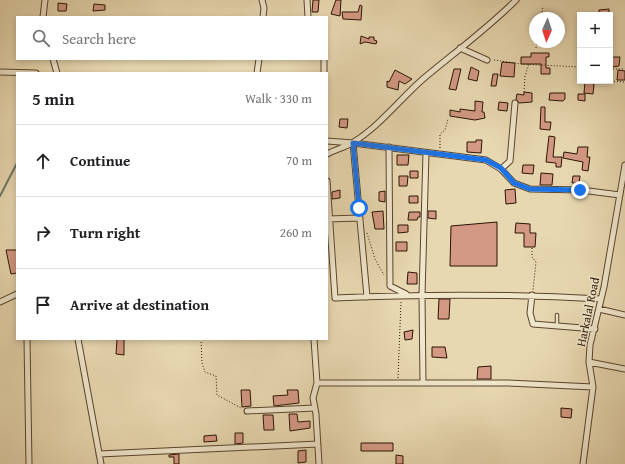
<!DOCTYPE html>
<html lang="en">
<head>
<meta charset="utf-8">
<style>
	:root { --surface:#fff; --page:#f6f6f6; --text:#202124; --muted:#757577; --line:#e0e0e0 }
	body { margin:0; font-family:"Gentium Book Plus",serif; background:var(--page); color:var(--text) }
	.controls { position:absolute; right:12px; top:12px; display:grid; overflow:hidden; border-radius:0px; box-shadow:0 2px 6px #0003 }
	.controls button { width:36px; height:36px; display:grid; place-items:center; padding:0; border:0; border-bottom:1px solid var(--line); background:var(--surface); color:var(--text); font:20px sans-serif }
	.compass { position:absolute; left:529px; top:12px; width:36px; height:36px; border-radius:50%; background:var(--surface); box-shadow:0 2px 6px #0003; rotate:183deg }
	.stop { position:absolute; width:12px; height:12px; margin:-9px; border:3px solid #1a73e8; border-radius:50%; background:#fff }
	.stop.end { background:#1a73e8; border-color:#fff; box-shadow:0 1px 4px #0008 }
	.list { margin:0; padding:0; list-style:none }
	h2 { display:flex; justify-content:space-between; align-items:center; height:52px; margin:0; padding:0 16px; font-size:17px }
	h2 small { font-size:13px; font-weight:400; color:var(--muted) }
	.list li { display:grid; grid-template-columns:26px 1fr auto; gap:12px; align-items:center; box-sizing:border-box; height:72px; padding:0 16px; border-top:1px solid var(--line) }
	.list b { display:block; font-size:15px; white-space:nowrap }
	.list em { font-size:13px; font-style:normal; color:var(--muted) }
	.icon { flex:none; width:22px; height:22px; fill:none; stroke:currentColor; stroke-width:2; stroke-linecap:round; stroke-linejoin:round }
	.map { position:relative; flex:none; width:625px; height:464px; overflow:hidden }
	.search { position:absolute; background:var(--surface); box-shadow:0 2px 6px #0003; left:16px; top:16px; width:312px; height:44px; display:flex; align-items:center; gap:10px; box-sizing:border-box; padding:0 14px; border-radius:0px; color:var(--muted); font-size:15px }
	.panel { position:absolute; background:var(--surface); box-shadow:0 2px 6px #0003; left:16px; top:72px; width:312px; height:268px; border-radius:0px }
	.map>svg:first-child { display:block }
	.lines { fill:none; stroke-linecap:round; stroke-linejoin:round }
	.stream { stroke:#6b7869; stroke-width:2 }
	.building { fill:#d49984; stroke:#2a1402 }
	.service-casing { stroke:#5a452e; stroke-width:4.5 }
	.minor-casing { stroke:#5a452e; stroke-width:7 }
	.path { stroke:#2a1402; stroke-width:1; stroke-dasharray:1 2; stroke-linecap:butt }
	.service { stroke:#f0e6cc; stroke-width:2.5 }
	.minor { stroke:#f0e6cc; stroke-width:5 }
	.route { stroke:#1a73e8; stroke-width:5 }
	.labels { text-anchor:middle; stroke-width:3; stroke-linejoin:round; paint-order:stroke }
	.street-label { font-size:12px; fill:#2a1402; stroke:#f0e6cc }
</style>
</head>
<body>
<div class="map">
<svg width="625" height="464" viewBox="0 0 625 464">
	<rect width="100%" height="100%" fill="#e8d8b1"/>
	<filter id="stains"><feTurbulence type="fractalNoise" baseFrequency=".005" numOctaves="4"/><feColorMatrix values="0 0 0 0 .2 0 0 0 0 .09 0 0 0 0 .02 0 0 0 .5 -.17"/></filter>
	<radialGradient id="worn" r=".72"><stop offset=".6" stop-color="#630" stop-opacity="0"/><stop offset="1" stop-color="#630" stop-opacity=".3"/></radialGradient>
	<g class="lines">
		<path class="stream" d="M0 196 17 163"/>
	</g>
	<path class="building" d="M313 0H319L318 12H312Z
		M336 0H341L340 16 331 14Z
		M58 3 67 4 66 11H58Z
		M94 4 105 5V10L93 11Z
		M360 5 362 6 361 20 343 19 342 12H358Z
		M609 9V15H599V10Z
		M361 36 369 39V37H374V40L377 41 376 44 365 42 360 44Z
		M531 53H549V57H546V68H550V74H541V64H521V57H531Z
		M611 57H620L619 66 612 67Z
		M502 62 515 63 514 77 500 76Z
		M471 67 479 71 477 81 468 79Z
		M454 69H461L456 90 449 89Z
		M395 70 412 79 405 84 399 81 398 90 387 87V81L389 82Z
		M618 70 625 71V80H617Z
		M493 74H498L496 86H491Z
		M585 82 594 84 593 94 584 93Z
		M524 92 532 93V102L519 103 516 99 517 94 524 95Z
		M550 93H565V99L563 101 549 100Z
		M578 94H585V101L578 100Z
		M475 101 483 102 482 112H484L485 118 475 120 450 116V110L460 112V109L475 111Z
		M499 102 508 103 507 111 498 110Z
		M541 107H545V122H551L550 130 540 129Z
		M340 119H348L347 128 339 127Z
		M549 136 555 137 553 157H562L561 167H556V163L546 162Z
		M476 140H482L481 153 467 152V142H476Z
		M578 147H588L587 157H590L588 171 582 170 583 162 563 158 564 152 577 154Z
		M397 155H409L408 165H397Z
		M523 165H534L533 174 522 173Z
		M410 171H418V178H410Z
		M541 173 553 174 552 185H540Z
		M399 176H408L407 186H399Z
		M573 176H580L579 183H572Z
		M515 189 516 203 506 204 505 190Z
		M340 190V198L332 199V192Z
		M385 191V202L379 201V192Z
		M409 196H418V203H409Z
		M383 211 384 229H375L372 212Z
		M428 211H436V219L428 218Z
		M409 212H420V217H418L417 220H408Z
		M497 222V266H450L451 226Z
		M516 223 530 224V233H536L535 247H524V233H515Z
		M398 225H408V232L398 233Z
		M396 242H407V251H396Z
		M6 250H17V273L11 274Z
		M408 272 417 273V284H407Z
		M439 299H450L449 319H438Z
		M413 330 412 339 405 340 404 332Z
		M117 339H124V355L116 354Z
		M432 347H445L447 358 432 357Z
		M491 366V379H477L478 367Z
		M241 390H250L251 406 242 407Z
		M287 390H298L299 403 274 406 273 396 288 395Z
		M561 408 572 409 571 418 561 417Z
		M289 414H297L298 422 310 421V428L290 431Z
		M263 415H273L274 430H264Z
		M235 433H243V443L235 444Z
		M216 435 217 441 204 442V436Z
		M361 443H393V451H361Z
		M306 450V462L298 463V451Z
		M179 454V464H174V457H169V455Z
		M396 455 403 456V464H396Z"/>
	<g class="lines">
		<defs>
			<path id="service" d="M557 325V315"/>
			<path id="minor" d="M262 0 264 8 263 17
				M307 0 308 17
				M43 17 45 0
				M460 48 487 60
				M53 59 57 73
				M324 59V73
				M0 72 36 73
				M257 73 259 59
				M327 141 353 143 486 160 501 169 514 183 530 189 581 190 620 195
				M353 143 367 297
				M389 147 390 286 406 294
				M327 154C335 150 345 147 352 143 379 127 400 99 423 79 454 53 487 29 516 0
				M501 169 510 161 515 103
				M327 181 335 298C424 294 512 294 601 299
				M327 219 360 218
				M532 295 530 313 533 324 595 329
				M0 302 17 294
				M599 309 625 315
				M27 339 29 464
				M78 339 101 464
				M314 339 317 383 313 398 316 414 319 464
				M589 362 625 369
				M317 383H508L593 387
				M423 383 422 295 426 153
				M247 411 315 408
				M99 454 318 444
				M583 464 593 387 589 362 590 345 604 287 625 165"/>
		</defs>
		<use href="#service" class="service-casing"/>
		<use href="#minor" class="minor-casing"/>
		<path class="path" d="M541 18 543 6
			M536 48 537 42
			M494 60 521 64 580 67
			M610 69H625
			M608 81 625 82
			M524 92 525 76 529 64
			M440 148V134L445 130 448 119
			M367 233 375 259 384 275
			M532 248V257L536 262 533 290
			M201 339 202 363 205 372 216 376 217 395 241 408
			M398 378 401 301"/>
		<use href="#service" class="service"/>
		<use href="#minor" class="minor"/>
	</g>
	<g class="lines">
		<path class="route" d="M359 208 353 143 486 160 501 168 514 183 530 189 580 190"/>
	</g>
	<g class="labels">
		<g class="street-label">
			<text transform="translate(588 312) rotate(-78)" y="4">Harkalal Road</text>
		</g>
	</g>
	<rect width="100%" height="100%" filter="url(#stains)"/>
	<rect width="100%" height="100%" fill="url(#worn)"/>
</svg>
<div class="controls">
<button>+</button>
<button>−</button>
</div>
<svg class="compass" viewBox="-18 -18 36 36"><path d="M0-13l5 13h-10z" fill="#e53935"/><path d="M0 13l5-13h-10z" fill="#757577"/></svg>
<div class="stop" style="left:359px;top:208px"></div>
<div class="stop end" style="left:580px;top:190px"></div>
<div class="search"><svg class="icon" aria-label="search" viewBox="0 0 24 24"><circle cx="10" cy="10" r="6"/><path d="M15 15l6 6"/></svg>Search here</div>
<section class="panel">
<h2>5 min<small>Walk · 330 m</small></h2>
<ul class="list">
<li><svg class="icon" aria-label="ahead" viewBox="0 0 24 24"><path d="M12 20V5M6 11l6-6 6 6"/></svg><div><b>Continue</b></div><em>70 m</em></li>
<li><svg class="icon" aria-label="right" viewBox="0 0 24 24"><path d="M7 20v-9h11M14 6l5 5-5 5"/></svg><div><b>Turn right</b></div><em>260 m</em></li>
<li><svg class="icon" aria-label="arrive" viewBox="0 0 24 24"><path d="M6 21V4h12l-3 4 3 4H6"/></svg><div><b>Arrive at destination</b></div></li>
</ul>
</section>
</div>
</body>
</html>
